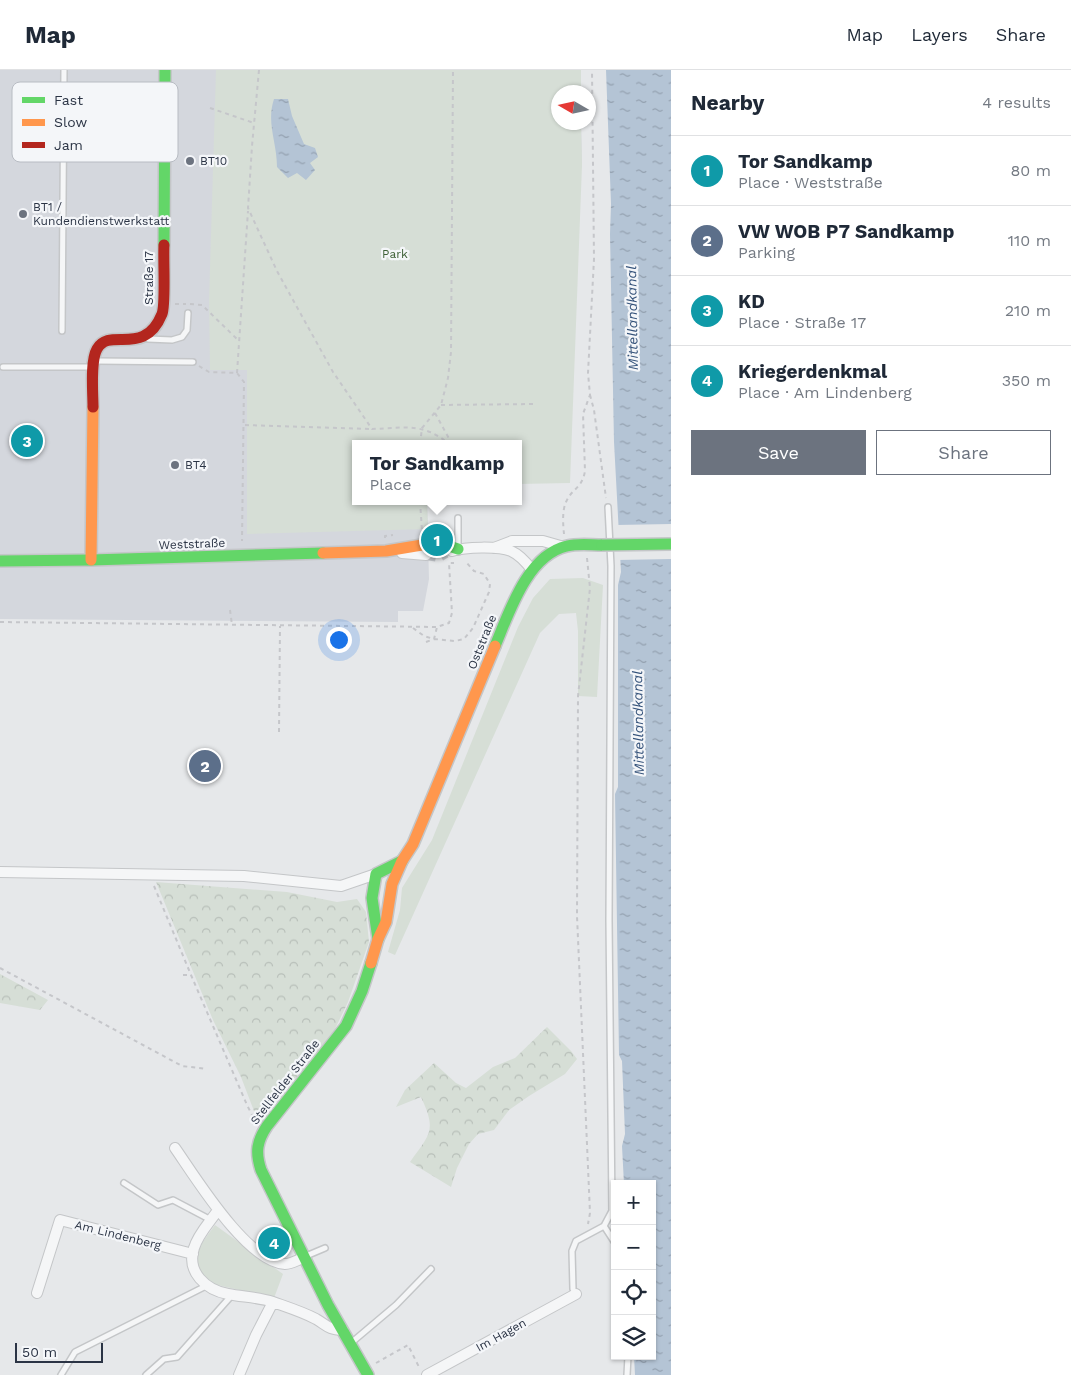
<!DOCTYPE html>
<html lang="en">
<head>
<meta charset="utf-8">
<style>
	:root { --surface:#fff; --page:#f2f2f3; --text:#1f2937; --muted:#747a83; --line:#e0e1e3; --accent:#6c737f }
	body { margin:0; font-family:"Work Sans",sans-serif; background:var(--page); color:var(--text) }
	.controls { position:absolute; right:15px; bottom:15px; display:grid; overflow:hidden; border-radius:0px; box-shadow:0 1px 4px #0004 }
	.controls button { width:45px; height:45px; display:grid; place-items:center; padding:0; border:0; border-bottom:1px solid var(--line); background:var(--surface); color:var(--text); font:25px sans-serif }
	.compass { position:absolute; left:551px; top:15px; width:45px; height:45px; border-radius:50%; background:var(--surface); box-shadow:0 1px 4px #0004; rotate:279deg }
	.scale { position:absolute; left:15px; bottom:12px; width:88px; box-sizing:border-box; padding-left:5px; border:2px solid #2b3445; border-top:0; font-size:14px; line-height:18px; white-space:nowrap; color:#2b3445; -webkit-text-stroke:4px #f4f6f9; paint-order:stroke }
	.you { position:absolute; left:338px; top:569px; width:18px; height:18px; margin:-12px; border:4px solid #fff; border-radius:50%; background:#1a73e8; box-shadow:0 0 0 8px #1a73e833 }
	.badge { display:grid; place-items:center; width:32px; height:32px; border-radius:50%; background:var(--accent); color:#fff; font-size:16px; font-weight:700 }
	.pin { position:absolute; translate:-50% -50%; border:2px solid #fff; box-shadow:0 1px 5px #0006 }
	.popup { position:absolute; left:352px; top:370px; width:170px; height:65px; box-sizing:border-box; display:grid; place-content:center; border-radius:0px; background:var(--surface); filter:drop-shadow(0 1px 4px #0005); font-size:16px; white-space:nowrap; color:var(--muted) }
	.popup b { font-size:19px; color:var(--text) }
	.popup::after { content:''; position:absolute; left:50%; top:100%; margin-left:-10px; border:10px solid transparent; border-top-color:var(--surface) }
	.list { margin:0; padding:0; list-style:none }
	h2 { display:flex; justify-content:space-between; align-items:center; height:65px; margin:0; padding:0 20px; font-size:21px }
	h2 small { font-size:16px; font-weight:400; color:var(--muted) }
	.list li { display:grid; grid-template-columns:32px 1fr auto; gap:15px; align-items:center; box-sizing:border-box; height:70px; padding:0 20px; border-top:1px solid var(--line) }
	.list b { display:block; font-size:19px; white-space:nowrap }
	.list p { margin:0; font-size:16px; white-space:nowrap; color:var(--muted) }
	.list em { font-size:16px; font-style:normal; color:var(--muted) }
	.actions { display:flex; gap:10px; padding:15px 20px }
	.actions a { flex:1; padding:11px 0; border:1px solid var(--accent); border-radius:0px; text-align:center; font-size:18px; color:var(--accent) }
	.actions .main { background:var(--accent); color:#fff }
	.icon { flex:none; width:28px; height:28px; fill:none; stroke:currentColor; stroke-width:2; stroke-linecap:round; stroke-linejoin:round }
	.map { position:relative; flex:none; width:671px; height:1305px; overflow:hidden }
	header { display:flex; align-items:center; gap:30px; box-sizing:border-box; height:70px; padding:0 25px; background:var(--surface); border-bottom:1px solid var(--line) }
	header strong { font-size:24px }
	nav { display:flex; gap:28px; margin-inline-start:auto; font-size:18px }
	main { display:flex }
	aside { flex:1; background:var(--surface) }
	.map>svg:first-child { display:block }
	.built { fill:#d4d7dd }
	.green { fill:#d6ded6 }
	.forest { fill:url(#forest-crowns) }
	.water { fill:url(#water-ripples) }
	.pier { fill:#e6e8ea }
	.lines { fill:none; stroke-linecap:round; stroke-linejoin:round }
	.street-tunnel { stroke:#c1c4c9; stroke-width:10; stroke-dasharray:10 5; stroke-linecap:butt }
	.lane-casing { stroke:#c4c6c8; stroke-width:8 }
	.street-casing { stroke:#c4c6c8; stroke-width:12 }
	.fast-casing { stroke:#c4c6c8; stroke-width:14 }
	.slow-casing { stroke:#c4c6c8; stroke-width:14 }
	.jam-casing { stroke:#c4c6c8; stroke-width:14 }
	.path { stroke:#c5c6ca; stroke-width:2; stroke-dasharray:4 4; stroke-linecap:butt }
	.lane { stroke:#f5f6f7; stroke-width:5 }
	.street { stroke:#f5f6f7; stroke-width:10 }
	.fast { stroke:#63d668; stroke-width:11 }
	.slow { stroke:#ff974d; stroke-width:11 }
	.jam { stroke:#b3261e; stroke-width:11 }
	.fast-bridge-casing { stroke:#c4c6c8; stroke-width:14; stroke-linecap:butt }
	.fast-bridge { stroke:#63d668; stroke-width:11 }
	.poi-dot { fill:#6c737f; stroke:#f4f6f9; stroke-width:2 }
	.labels { text-anchor:middle; stroke-width:4.5; stroke-linejoin:round; paint-order:stroke }
	.poi-label { font-size:12px; fill:#2b3445; stroke:#f4f6f9; text-anchor:start }
	.park-label { font-size:12px; fill:#3f6138; stroke:#f4f6f9 }
	.street-label { font-size:12px; fill:#2b3445; stroke:#f4f6f9 }
	.water-label { font-size:14px; font-style:italic; fill:#34527a; stroke:#f4f6f9 }
	.key { fill:#f4f6f9; stroke:#b8bcc3; stroke-width:1 }
	.key-label { font-size:14px; fill:#2b3445 }
</style>
</head>
<body>
<header>
<strong>Map</strong>
<nav><a>Map</a><a>Layers</a><a>Share</a></nav>
</header>
<main>
<div class="map">
<svg width="671" height="1305" viewBox="0 0 671 1305">
	<defs>
		<pattern id="forest-crowns" width="20" height="18" patternUnits="userSpaceOnUse" patternTransform="scale(1.25)"><rect width="20" height="18" fill="#d6ded6"/><path d="M2 6a3 3 0 1 1 6 0M12 15a3 3 0 1 1 6 0" fill="none" stroke="#b8bfb9"/></pattern>
		<pattern id="water-ripples" width="26" height="14" patternUnits="userSpaceOnUse" patternTransform="scale(1.25)"><rect width="26" height="14" fill="#b4c4d5"/><path d="M2 4q2-2 4 0t4 0M15 11q2-2 4 0t4 0" fill="none" stroke="#93a0af"/></pattern>
	</defs>
	<rect width="100%" height="100%" fill="#e6e8ea"/>
	<path class="built" d="M0 0H581V22H558V52L581 53 582 95 518 374H356V431H427L429 509 423 541H398V552L0 549Z"/>
	<path class="green" d="M216 0H581V22H558V52L581 53 582 95 570 413 518 414V374H356V431H427L428 459 247 464V300H210L209 231Z
		M583 508 603 515 597 627 578 626V561L576 543 559 544 540 563 395 885 388 882 400 840 402 818 432 770 518 557 533 528 550 509Z
		M215 1155 283 1204 274 1228 213 1214C198 1205 198 1198 196 1181Z"/>
	<path class="forest" d="M156 812 287 822 337 832 357 829 366 842 369 872 348 932 335 959 267 1044 254 1041 241 1007 213 950Z
		M0 904 48 930 40 940 0 933Z
		M547 957 571 981 577 989 565 1004 529 1026 509 1040 494 1060 478 1064 469 1074 457 1098 451 1117 410 1092C430 1064 437 1061 421 1027L396 1037 405 1020 434 993 456 1013 466 1018 493 997 515 988Z"/>
	<path class="water" d="M606 0H671V1305H635L634 1286H652V1114H624L622 1076 625 1064 622 991 619 985 615 724 618 717V515L621 502 614 372 610 164 611 134Z
		M274 29H288L292 46 304 74 315 78 318 87 310 93 315 100 306 110 297 103 288 108 277 97C277 72 266 53 274 29Z"/>
	<path class="pier" d="M671 454V489L617 490 616 455Z"/>
	<g class="lines">
		<path class="street-tunnel" d="M426 485 439 487 446 483"/>
		<defs>
			<path id="lane" d="M62 261 64 0
				M148 269 172 270 182 267 187 260 188 243
				M97 291 193 292
				M3 297H90
				M458 476V448
				M124 1113 158 1135 173 1130 211 1150
				M604 1156 615 1173
				M306 1186 325 1178
				M576 1224 573 1219 572 1181 576 1171 604 1156 612 1141 609 850 611 496 608 437
				M351 1273 396 1235 431 1199
				M61 1305 75 1282 206 1216
				M146 1305 164 1289 177 1287 232 1225
				M627 1305 628 1286"/>
			<path id="street" d="M494 478 512 471H543L564 477
				M452 481C465 477 499 476 511 481 520 485 526 492 532 500
				M402 483 426 485
				M0 802 244 806 341 816 376 804
				M175 1078C196 1108 247 1192 285 1194 292 1194 297 1190 303 1188
				M218 1140C210 1152 198 1164 194 1178 186 1202 206 1220 228 1224 243 1227 258 1227 273 1232 287 1237 303 1242 316 1249 328 1256 327 1259 343 1260
				M37 1223 60 1150 193 1184
				M239 1305 256 1265 273 1232
				M427 1305 576 1224"/>
			<path id="fast" d="M164 175 165 0
				M446 475 458 479
				M0 491 91 490 323 483
				M495 576C509 543 527 485 567 476 579 473 591 475 602 475
				M378 869 372 828 376 804 402 791
				M368 1305 328 1235 261 1100C255 1082 257 1071 267 1056L346 956 362 921 371 893"/>
			<path id="slow" d="M323 483 386 481 428 474
				M91 490 93 337
				M371 893 378 869 386 852 392 814 402 791 413 774 495 576"/>
			<path id="jam" d="M93 337C93 323 90 291 97 279 110 256 144 288 162 244 166 234 163 189 164 175"/>
		</defs>
		<use href="#lane" class="lane-casing"/>
		<use href="#street" class="street-casing"/>
		<use href="#fast" class="fast-casing"/>
		<use href="#slow" class="slow-casing"/>
		<use href="#jam" class="jam-casing"/>
		<path class="path" d="M259 0 252 76 248 138 277 201 333 302 372 359C404 358 423 352 449 374
			M210 38 254 53
			M175 234H186
			M190 234 202 235 238 270
			M199 296 209 302 237 303 244 312 242 471
			M237 303 248 141
			M590 325 594 340 606 428
			M441 335 536 334
			M435 343 452 374
			M245 355 372 359
			M420 374 422 358 441 335 448 308 451 282 453 0
			M420 431 422 461
			M564 464C563 454 562 441 566 432 572 418 582 419 585 401L583 344 590 325 588 303 594 189 592 0
			M385 468V466L393 465
			M587 488 590 518 578 626 577 846 590 1143 588 1154
			M230 540 232 555
			M0 552 437 557 449 553 452 543 449 493H454
			M413 558 424 566 434 569 455 571 464 569 473 558 489 522 490 514 484 504 474 501 466 492
			M426 572 434 569 437 557
			M279 662 280 556
			M154 816 191 905 247 1035 252 1045 257 1049
			M0 898 182 996 207 999
			M183 905H191
			M376 1293 408 1275 419 1297"/>
		<use href="#lane" class="lane"/>
		<use href="#street" class="street"/>
		<use href="#fast" class="fast"/>
		<use href="#slow" class="slow"/>
		<use href="#jam" class="jam"/>
		<defs>
			<path id="fast-bridge" d="M602 475 671 474"/>
		</defs>
		<use href="#fast-bridge" class="fast-bridge-casing"/>
		<use href="#fast-bridge" class="fast-bridge"/>
	</g>
	<g class="poi-dot">
		<circle cx="190" cy="91" r="5"/>
		<circle cx="23" cy="144" r="5"/>
		<circle cx="175" cy="395" r="5"/>
	</g>
	<g class="labels">
		<g class="poi-label">
			<text x="200" y="95">BT10</text>
			<text x="33" y="141">BT1 /<tspan x="33" dy="14">Kundendienstwerkstatt</tspan></text>
			<text x="185" y="399">BT4</text>
		</g>
		<g class="park-label">
			<text x="395" y="188">Park</text>
		</g>
		<g class="street-label">
			<text transform="translate(149 208) rotate(-90)" y="4">Straße 17</text>
			<text transform="translate(192 474) rotate(-2)" y="4">Weststraße</text>
			<text transform="translate(482 572) rotate(-68)" y="4">Oststraße</text>
			<text transform="translate(285 1012) rotate(-52)" y="4">Stellfelder Straße</text>
			<text transform="translate(118 1165) rotate(14)" y="4">Am Lindenberg</text>
			<text transform="translate(501 1265) rotate(-29)" y="4">Im Hagen</text>
		</g>
		<g class="water-label">
			<text transform="translate(632 248) rotate(-91)" y="5">Mittellandkanal</text>
			<text transform="translate(638 653) rotate(-91)" y="5">Mittellandkanal</text>
		</g>
	</g>
	<rect x="12" y="12" width="166" height="80" rx="8" class="key"/>
	<rect x="22" y="27" width="23" height="6" fill="#63d668"/>
	<rect x="22" y="49" width="23" height="7" fill="#ff974d"/>
	<rect x="22" y="72" width="23" height="6" fill="#b3261e"/>
	<g class="key-label">
		<text x="54" y="35">Fast</text>
		<text x="54" y="57">Slow</text>
		<text x="54" y="80">Jam</text>
	</g>
</svg>
<div class="controls">
<button>+</button>
<button>−</button>
<button><svg class="icon" aria-label="locate" viewBox="0 0 24 24"><circle cx="12" cy="12" r="6"/><path d="M12 2v4M12 18v4M2 12h4M18 12h4"/></svg></button>
<button><svg class="icon" aria-label="layers" viewBox="0 0 24 24"><path d="M12 4l9 5-9 5-9-5zM3 14l9 5 9-5"/></svg></button>
</div>
<svg class="compass" viewBox="-18 -18 36 36"><path d="M0-13l5 13h-10z" fill="#e53935"/><path d="M0 13l5-13h-10z" fill="#747a83"/></svg>
<div class="scale">50 m</div>
<div class="you"></div>
<div class="pin badge" style="left:437px;top:470px;background:#0f9aa8">1</div>
<div class="popup"><b>Tor Sandkamp</b>Place</div>
<div class="pin badge" style="left:205px;top:696px;background:#5c6f8a">2</div>
<div class="pin badge" style="left:27px;top:371px;background:#0f9aa8">3</div>
<div class="pin badge" style="left:274px;top:1173px;background:#0f9aa8">4</div>
</div>
<aside>
<h2>Nearby<small>4 results</small></h2>
<ul class="list">
<li><span class="badge" style="background:#0f9aa8">1</span><div><b>Tor Sandkamp</b><p>Place · Weststraße</p></div><em>80 m</em></li>
<li><span class="badge" style="background:#5c6f8a">2</span><div><b>VW WOB P7 Sandkamp</b><p>Parking</p></div><em>110 m</em></li>
<li><span class="badge" style="background:#0f9aa8">3</span><div><b>KD</b><p>Place · Straße 17</p></div><em>210 m</em></li>
<li><span class="badge" style="background:#0f9aa8">4</span><div><b>Kriegerdenkmal</b><p>Place · Am Lindenberg</p></div><em>350 m</em></li>
</ul>
<div class="actions"><a class="main">Save</a><a>Share</a></div>
</aside>
</main>
</body>
</html>
